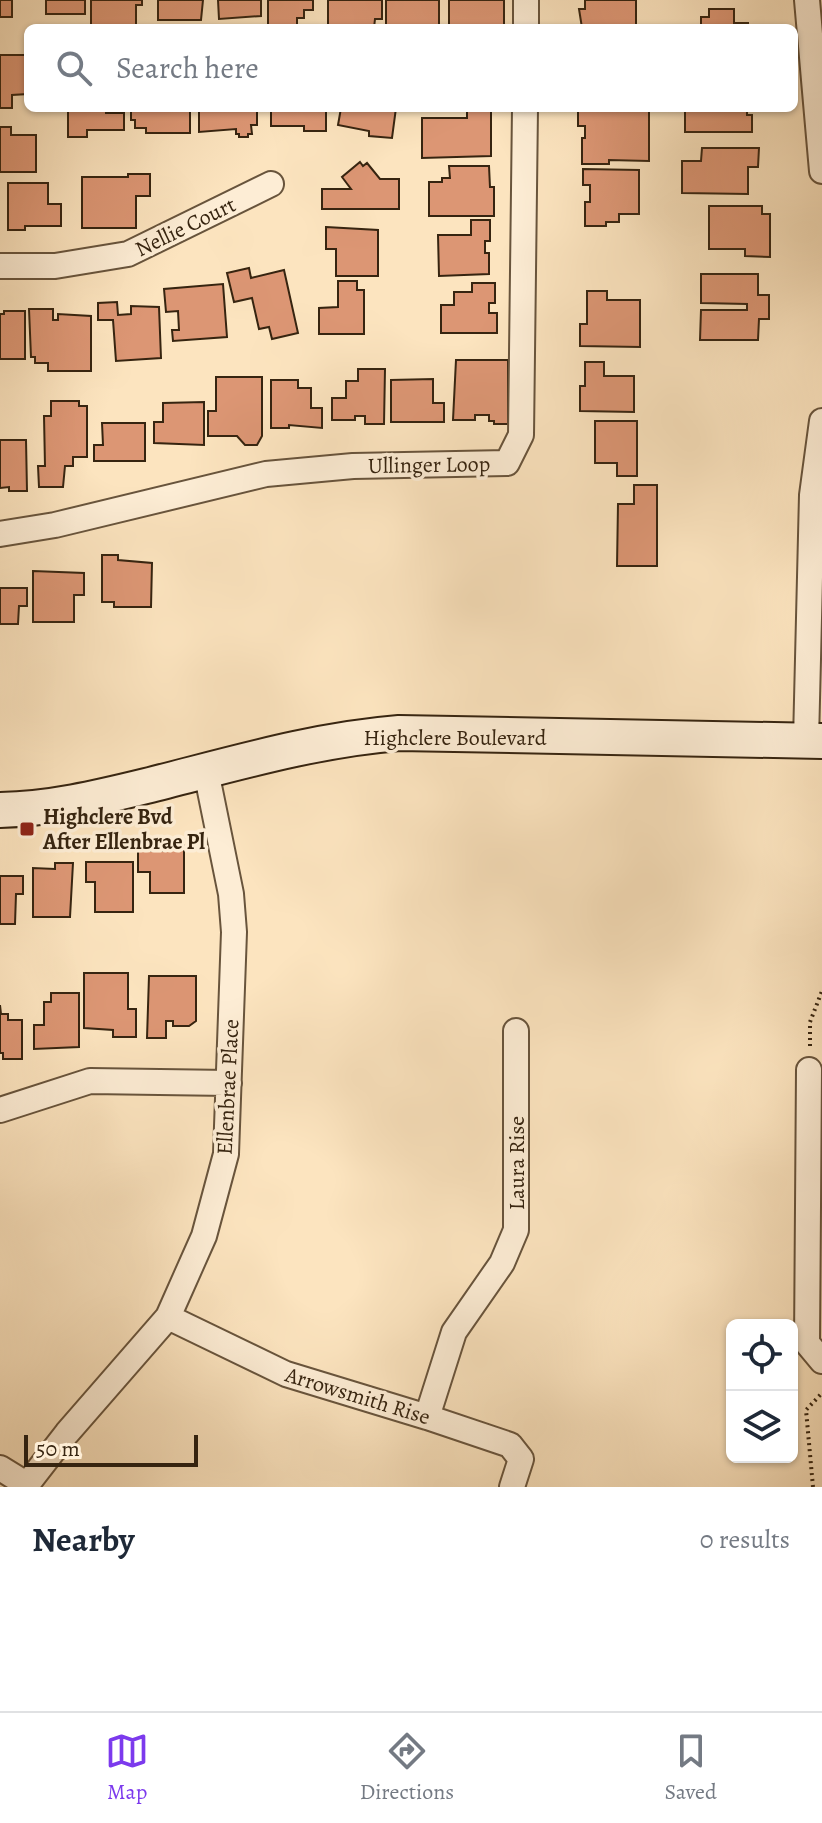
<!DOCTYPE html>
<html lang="en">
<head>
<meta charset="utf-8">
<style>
	:root { --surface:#fff; --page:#f2f2f3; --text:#1f2937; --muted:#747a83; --line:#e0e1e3; --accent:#7c3aed }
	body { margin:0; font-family:Alegreya,serif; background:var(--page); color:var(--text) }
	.controls { position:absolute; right:24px; bottom:24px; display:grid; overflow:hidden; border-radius:12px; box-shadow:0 2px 6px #0004 }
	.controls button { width:72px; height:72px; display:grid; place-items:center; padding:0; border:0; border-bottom:2px solid var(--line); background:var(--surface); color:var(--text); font:40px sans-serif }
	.scale { position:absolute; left:24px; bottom:20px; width:174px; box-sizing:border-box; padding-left:8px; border:4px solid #362410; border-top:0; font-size:22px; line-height:28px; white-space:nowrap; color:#362410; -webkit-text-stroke:6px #fdedd5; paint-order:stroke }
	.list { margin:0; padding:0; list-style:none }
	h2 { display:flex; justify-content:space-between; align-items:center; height:104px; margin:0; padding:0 32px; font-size:34px }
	h2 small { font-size:26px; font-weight:400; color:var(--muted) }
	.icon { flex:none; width:44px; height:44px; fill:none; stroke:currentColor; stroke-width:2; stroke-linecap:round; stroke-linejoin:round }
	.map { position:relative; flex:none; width:822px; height:1487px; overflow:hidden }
	.search { position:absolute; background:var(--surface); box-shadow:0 2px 6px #0004; left:24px; right:24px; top:24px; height:88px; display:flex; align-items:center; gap:20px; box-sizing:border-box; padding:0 28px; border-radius:12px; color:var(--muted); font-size:30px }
	.sheet { height:224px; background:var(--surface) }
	nav { display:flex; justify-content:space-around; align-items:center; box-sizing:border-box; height:112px; border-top:2px solid var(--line); background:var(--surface); font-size:22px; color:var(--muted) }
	nav a { display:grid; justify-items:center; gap:4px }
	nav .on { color:var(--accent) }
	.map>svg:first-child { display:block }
	.building { fill:#dc9674; stroke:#362410; stroke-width:2 }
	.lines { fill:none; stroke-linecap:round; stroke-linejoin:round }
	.street-casing { stroke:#68543c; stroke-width:28 }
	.secondary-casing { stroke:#362410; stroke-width:38 }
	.path { stroke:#362410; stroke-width:4; stroke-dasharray:2 4; stroke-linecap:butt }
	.street { stroke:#fdedd5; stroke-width:24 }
	.secondary { stroke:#fdedd5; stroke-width:34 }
	.poi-dot { fill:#8f2418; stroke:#fdedd5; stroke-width:3 }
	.labels { text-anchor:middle; stroke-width:7; stroke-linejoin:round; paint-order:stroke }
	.street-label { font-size:22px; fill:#362410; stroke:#fdedd5 }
	.poi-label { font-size:22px; font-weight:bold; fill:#362410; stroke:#fdedd5; text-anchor:start }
</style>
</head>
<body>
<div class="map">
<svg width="822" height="1487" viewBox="0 0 822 1487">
	<rect width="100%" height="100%" fill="#fce4bf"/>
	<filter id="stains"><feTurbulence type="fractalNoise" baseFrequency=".0025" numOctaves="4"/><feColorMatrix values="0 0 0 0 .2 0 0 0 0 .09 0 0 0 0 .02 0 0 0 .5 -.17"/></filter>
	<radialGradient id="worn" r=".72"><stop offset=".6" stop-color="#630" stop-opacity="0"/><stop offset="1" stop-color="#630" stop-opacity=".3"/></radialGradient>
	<path class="building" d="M0 0H12V17H0Z
		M46 0H85V14H46Z
		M91 0H142V5H136V28H91Z
		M158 0H203L201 20H158Z
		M218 0H261V16L219 19Z
		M268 0H313V10H304V18H297V28H268Z
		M328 0H382V19H375L374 28H328Z
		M386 0H439V28H386Z
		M449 0H504V28H449Z
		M585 0H636V28H582L579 9H585Z
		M709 9H734V23H748V28H701V17H709Z
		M0 55H28V94L12 95V108H0Z
		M68 108H106V113H124V130H87V137H68Z
		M131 108H190V133H146V128H135V120H131Z
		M199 108H257V125H251L252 134H248V137H239V134H236V129L199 132Z
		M271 108H326V131H304V126H271Z
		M341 108H396L392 138 369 136V131L338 125Z
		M467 108H491V156L422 158V118H467Z
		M578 108 649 109V161L609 160V164H582V138H585V126H578Z
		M685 108H747V115H752V132H685Z
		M0 127H11V135H36V172H0Z
		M702 148H759L758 167H748V194L682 193V161H701Z
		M360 162 363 166 367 163 380 179H399V209H322V189H351L342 177Z
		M449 166H489L490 187H494V216H429V182H442V178H450Z
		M583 169 639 170V214H619V222H606V226H585V202H590V185H583Z
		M128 174H150V196H136V228H82V177H128Z
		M8 183H48V204H61V226H25V230H8Z
		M709 206H762V214H770V257L745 256V249H709Z
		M471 220H490V241H485V253H489V274L439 276 438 235H471Z
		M326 227 378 230V276H336V249H326Z
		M249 268 251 278 284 270 298 333 272 339 269 327 259 329 252 298 234 302 227 273Z
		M701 274H758V295H769V319H759L758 340H700L701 310H747V304L701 303Z
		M338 281H357V290H364V334H319V308L338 307Z
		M472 283H495V303H489V313H497V333H441V305H454V292H472Z
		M223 284 227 337 173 341 172 330H179L178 311 166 312 164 289Z
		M587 291H607V300H640V347L580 346V324H587Z
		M117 302 118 315 131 314V306L159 307 161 358 116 361 113 320H98V303Z
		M29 309H53V320H58V314L91 316V371H48V363H35V357H31Z
		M4 311H25V359H0V314H4Z
		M456 360H508V424H494V421H489V415H475V420H453Z
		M585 362H604V376H634V412L580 411V386H585Z
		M358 369H385L384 424H365V416H355V420H332V398H346V381H358Z
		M216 377H262V436L257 445H245L237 436H208V411H216Z
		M433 379V403H444V422H391V380Z
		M271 380H298V388H311V408H322V428L289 425V428H271Z
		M51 401H79V406H87V457H73V466H65L63 487H39L38 466H45L44 416H51Z
		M204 402V445L154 443V422H163V403Z
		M595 421H637V476H617V463H595Z
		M102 423H145V461H94V445H103Z
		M0 440H26L27 491H9V487L0 488Z
		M634 485H657V566H617L618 504H634Z
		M102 555H118V560L152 563 151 607H114V602H102Z
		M33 571 84 573V595H74V622H33Z
		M0 588H27V606H19L18 624H0Z
		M168 845H184V893H150V872H138V851H168Z
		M86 862H133V912H95V882H86Z
		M55 863H73L70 917H33V868L55 869Z
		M0 876H23V894H16L15 924H0Z
		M84 973H128V1009H136V1037H113V1030L84 1028Z
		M149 976H196V1021L189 1026H173V1021H166V1038H147Z
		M51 993H79V1047L34 1049V1025H44V1002H51Z
		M0 1005 1 1014H8V1020H22V1059H3V1053H0Z"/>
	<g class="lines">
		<defs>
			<path id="street" d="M807 0 822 171
				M526 28V0
				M0 266H55L128 254 271 184
				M0 534 55 525 266 474 353 466 507 463 521 435 525 108
				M806 741 812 495 822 421
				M809 1070 807 1343 822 1361
				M0 1110 90 1081 229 1083
				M168 1317 286 1374 427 1417 510 1445 521 1459 512 1487
				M427 1417 454 1332 502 1263 516 1230V1031
				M0 1468 26 1484
				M25 1487 67 1433 168 1317 204 1236 226 1154 234 932 231 894 206 771"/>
			<path id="secondary" d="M0 810C50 809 97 798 146 786 230 765 312 740 399 733L822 741"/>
		</defs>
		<use href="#street" class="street-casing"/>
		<use href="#secondary" class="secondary-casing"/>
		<path class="path" d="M810 1046V1022L822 991
			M813 1487 806 1410 822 1393"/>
		<use href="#street" class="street"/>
		<use href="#secondary" class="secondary"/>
	</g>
	<rect class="poi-dot" x="19" y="821" width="16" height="16" rx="4"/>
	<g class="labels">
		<g class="street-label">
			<text transform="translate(185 226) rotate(-26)" y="8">Nellie Court</text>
			<text transform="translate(429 464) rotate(-1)" y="8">Ullinger Loop</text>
			<text x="455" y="745">Highclere Boulevard</text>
			<text transform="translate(227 1087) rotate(-87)" y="8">Ellenbrae Place</text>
			<text transform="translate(516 1163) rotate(-90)" y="8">Laura Rise</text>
			<text transform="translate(358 1395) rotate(17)" y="8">Arrowsmith Rise</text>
		</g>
		<g class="poi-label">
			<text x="43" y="824">Highclere Bvd<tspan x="43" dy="25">After Ellenbrae Pl</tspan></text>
		</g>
	</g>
	<rect width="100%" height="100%" filter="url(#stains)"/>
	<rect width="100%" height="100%" fill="url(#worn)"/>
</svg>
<div class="controls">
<button><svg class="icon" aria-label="locate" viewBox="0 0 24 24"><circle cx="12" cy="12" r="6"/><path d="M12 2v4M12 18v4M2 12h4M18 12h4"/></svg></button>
<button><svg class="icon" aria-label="layers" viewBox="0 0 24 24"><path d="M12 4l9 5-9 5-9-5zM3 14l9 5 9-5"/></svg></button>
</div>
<div class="scale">50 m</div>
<div class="search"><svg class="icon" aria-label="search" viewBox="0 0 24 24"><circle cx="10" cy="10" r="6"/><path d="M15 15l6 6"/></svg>Search here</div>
</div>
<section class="sheet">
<h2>Nearby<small>0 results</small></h2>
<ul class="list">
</ul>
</section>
<nav>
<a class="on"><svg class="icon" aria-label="map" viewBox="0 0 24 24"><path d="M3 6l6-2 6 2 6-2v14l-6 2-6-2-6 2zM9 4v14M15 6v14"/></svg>Map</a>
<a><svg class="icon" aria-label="directions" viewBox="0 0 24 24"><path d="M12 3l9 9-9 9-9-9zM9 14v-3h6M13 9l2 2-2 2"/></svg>Directions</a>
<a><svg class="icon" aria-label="saved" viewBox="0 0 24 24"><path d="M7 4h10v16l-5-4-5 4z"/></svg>Saved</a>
</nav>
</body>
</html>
